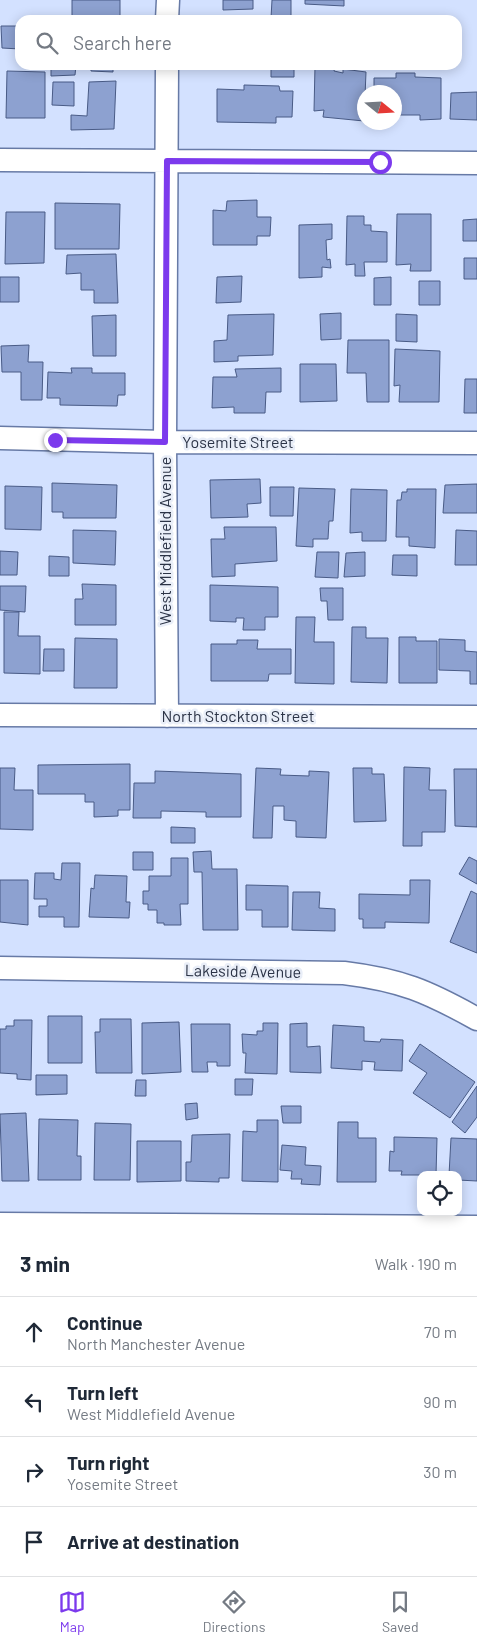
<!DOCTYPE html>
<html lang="en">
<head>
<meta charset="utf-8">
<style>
	:root { --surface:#fff; --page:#f2f2f3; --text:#1f2937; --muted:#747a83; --line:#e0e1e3; --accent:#7c3aed }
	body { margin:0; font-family:Barlow,sans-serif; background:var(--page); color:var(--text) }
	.controls { position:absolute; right:15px; bottom:15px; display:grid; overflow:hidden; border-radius:10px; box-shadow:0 2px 12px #0003 }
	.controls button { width:45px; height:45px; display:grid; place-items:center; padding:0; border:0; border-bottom:1px solid var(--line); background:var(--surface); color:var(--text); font:25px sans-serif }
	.compass { position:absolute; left:357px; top:85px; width:45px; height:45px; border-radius:50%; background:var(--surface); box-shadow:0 2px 12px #0003; rotate:108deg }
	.stop { position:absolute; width:15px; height:15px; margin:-11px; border:4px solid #7c3aed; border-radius:50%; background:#fff }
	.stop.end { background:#7c3aed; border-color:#fff; box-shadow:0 1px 5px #0008 }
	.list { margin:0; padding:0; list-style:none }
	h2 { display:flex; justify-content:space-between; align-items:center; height:65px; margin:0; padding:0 20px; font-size:21px }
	h2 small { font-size:16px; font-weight:400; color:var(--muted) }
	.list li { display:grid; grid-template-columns:32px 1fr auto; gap:15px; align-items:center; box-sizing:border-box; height:70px; padding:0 20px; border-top:1px solid var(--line) }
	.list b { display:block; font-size:19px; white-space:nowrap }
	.list p { margin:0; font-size:16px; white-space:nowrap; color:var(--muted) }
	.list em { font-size:16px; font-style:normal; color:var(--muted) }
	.icon { flex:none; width:28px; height:28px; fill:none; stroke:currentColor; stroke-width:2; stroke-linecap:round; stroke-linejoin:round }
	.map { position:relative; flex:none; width:477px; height:1231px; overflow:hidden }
	.search { position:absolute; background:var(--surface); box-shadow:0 2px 12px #0003; left:15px; right:15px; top:15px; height:55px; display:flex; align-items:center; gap:12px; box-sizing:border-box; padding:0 18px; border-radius:15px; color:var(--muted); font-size:19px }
	.sheet { height:345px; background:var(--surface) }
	nav { display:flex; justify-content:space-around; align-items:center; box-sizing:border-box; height:70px; border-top:1px solid var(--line); background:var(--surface); font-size:14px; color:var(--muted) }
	nav a { display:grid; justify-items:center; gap:2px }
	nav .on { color:var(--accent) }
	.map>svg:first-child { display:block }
	.building { fill:#8da1d0; stroke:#495b86 }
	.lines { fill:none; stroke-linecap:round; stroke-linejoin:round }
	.minor-casing { stroke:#677aa6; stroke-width:25 }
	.minor { stroke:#fff; stroke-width:22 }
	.route { stroke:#7c3aed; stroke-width:6 }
	.labels { text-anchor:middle; stroke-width:5; stroke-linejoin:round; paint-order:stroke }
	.street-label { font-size:16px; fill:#2b3346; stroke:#e9eef8 }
</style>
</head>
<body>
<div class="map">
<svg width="477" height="1231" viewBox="0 0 477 1231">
	<rect width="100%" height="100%" fill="#d3e1ff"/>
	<path class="building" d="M72 0H120V18L72 16Z
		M223 0H253V9L223 10Z
		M272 0H291V18H271Z
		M305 0H344V6L305 4Z
		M1 26H20V49L2 48Z
		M51 65H76L75 75 51 76Z
		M91 65H113V72L91 71Z
		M271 65H294V77H271Z
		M315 66H335L334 71 343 73V69L366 72 364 121 323 117 324 110 314 111Z
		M7 71 45 72V118H6Z
		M396 73H415V77L441 78V119L420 120V115H394V92H374V78H396Z
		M116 81 114 129 71 130V115L87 116 89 82Z
		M53 82H74V106L52 105Z
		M244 85 279 86 280 91H293L292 117H276V123L217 122V89L244 90Z
		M477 92V120L450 119 451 93Z
		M257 200V217H271L270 236H257V245H213V210L226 211 227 201Z
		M55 203 120 204 119 249H55Z
		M6 212H45L44 263 5 264Z
		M397 214H431V271H410L411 264 396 265Z
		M347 216H364V225H371V231L387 232V262H364L365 276H355V264L346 265Z
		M477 219V241H463V220Z
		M332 224V239L326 240 327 260 330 259 331 268 322 267V277L299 278V225Z
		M116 254 118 303H94V290H81V273L66 274 67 255Z
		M464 258H477V279H464Z
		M242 276 241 302 216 303 217 277Z
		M0 277H19V302H0Z
		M391 277V305H374V278Z
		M419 281H440V305H419Z
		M341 313V339L321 340 320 314Z
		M274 314 273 355 238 356V361L214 362V341L227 340 228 315Z
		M396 314 417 315V342L396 341Z
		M116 315V356H93L92 316Z
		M348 340H389V402H367L366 373H347Z
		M29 345 28 362H43L42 400H21V372H2L1 346Z
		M395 349 440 351 439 402H399L400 385 394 386Z
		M300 364H336L337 401 300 402Z
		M71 368H92V373H125V395H118L117 406 60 405V398H47L48 372 72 373Z
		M281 368V392H266L265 413H234V407L212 408 213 377H237L235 369Z
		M465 379H477V413H464Z
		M260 479 261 503 247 504 248 517 211 518 210 480Z
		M52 483 117 485 116 518H63V512H52Z
		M477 484V513H443L445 485Z
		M5 486 42 487 41 530 5 529Z
		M270 487H294L293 516H270Z
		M299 488 335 489 333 521H329L328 539H313V547L296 546Z
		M351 489 387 490 386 541H362V532L350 533Z
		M407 489H436L435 548 409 546V537H396L397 500H401L402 492H407Z
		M224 527H276L277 561 235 564V576L212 577 211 539H225Z
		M73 530 116 531 115 565 73 563Z
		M456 530 477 531V565H455Z
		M0 551 18 552 17 575H0Z
		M317 552H339L338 578 315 577Z
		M365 552V576L344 577 346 553Z
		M393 555H417V576L392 575Z
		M49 556 69 557V576H49Z
		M82 584 116 585V625H75V599H83Z
		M210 585 278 587V617H265V630H243L244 618H236V622L210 621Z
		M0 586H26L25 612 0 610Z
		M320 588H343V620H328L327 601H321Z
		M4 612H19L18 636H40V674L4 673Z
		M296 617H315L314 642H334V684L295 683Z
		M352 627H366V638H388L387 683 351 682Z
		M399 637H416V641H437V683H399Z
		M75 638 117 639V688H74Z
		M439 639 465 640V651L477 652V684H470V671L439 670Z
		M237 640H258L257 649H291V674H269L268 681H211V644H237Z
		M44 649H64V671H43Z
		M130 764V810H118V816L94 817V802H85V794H38V765Z
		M404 767 430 768 429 790H446L445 832H422V846H403Z
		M0 768H15L14 790H33V830L0 829Z
		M256 768 281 769 280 775 309 776V771L329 772 326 838 296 837V821L284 820V806H273L272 838H253Z
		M353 768H372V774H384L386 821 354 822Z
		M454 769H477V827L455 826Z
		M155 771 241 774V817H206V812L161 811V818H133L134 783H155Z
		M171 827 195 828V843H171Z
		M211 851 212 869H237L238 930H203L202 872H194L193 852Z
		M133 852H153V870H133Z
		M469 857 477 861V884L459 874Z
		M171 858H188V904H180L181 925H164V923H157V910H148V904H143V891H149V876H171Z
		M62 863H80L79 927H64V917H39V906H47V899H34L35 873H54V879L61 880Z
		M95 875 127 876 126 902H130L129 918 89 917 91 888 94 889Z
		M0 880H28V925L0 922Z
		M410 880H430L429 923 385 922V928H363V919H359V894L410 895Z
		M246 885 288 886V927H262V910H246Z
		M471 891 477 894V953L450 942Z
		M293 892H320L319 908 335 909V931L292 930Z
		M48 1016H82V1063H48Z
		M100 1019H131L132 1073H96L95 1032H100Z
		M14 1020H32L31 1080 17 1079V1074L0 1073V1029H6V1026H14Z
		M179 1022 181 1072 142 1074V1023Z
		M263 1023H278L277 1074 245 1073 246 1053H243L242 1034 257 1035V1031H263Z
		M307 1023V1047L320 1046 321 1073 290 1072V1024Z
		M191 1024H230V1066H217V1062H207L208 1072H192Z
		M333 1025 364 1027V1041L380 1042 381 1039 403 1040 402 1071 374 1070 375 1062 362 1061V1070L331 1068Z
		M420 1044 475 1082 450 1118 413 1093 427 1073 409 1061Z
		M36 1075H67V1094L36 1095Z
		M235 1079H253L252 1095H235Z
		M136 1080H146V1096H135Z
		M477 1086V1117L465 1133 452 1122Z
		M197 1103 198 1118 186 1120 185 1104Z
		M281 1106H301V1123H283Z
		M26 1113 29 1181H2L0 1114Z
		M39 1119 78 1120 77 1156H81V1180H38Z
		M257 1120H278V1182L242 1181 243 1131 257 1132Z
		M338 1122H358V1138H376V1182H337Z
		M95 1123 131 1124 130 1180H94Z
		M230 1134 229 1178H219V1182L186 1181V1162H191L192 1135Z
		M394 1137 437 1138 436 1175H401L402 1171H389L390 1151 394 1152Z
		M451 1138 477 1139V1181L458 1180V1175H449Z
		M137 1141H181V1181L137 1182Z
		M282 1145 306 1147 305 1165 321 1166 320 1185 301 1184 302 1179H291L292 1171 280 1170Z"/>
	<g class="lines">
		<defs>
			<path id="minor" d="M167 20 168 0
				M0 160 477 163
				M0 438 165 442 477 443
				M0 715 477 717
				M167 716 165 442 167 65
				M0 968 344 973C401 980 427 991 477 1019
				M0 1224 477 1227"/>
		</defs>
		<use href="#minor" class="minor-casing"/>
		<use href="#minor" class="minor"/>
	</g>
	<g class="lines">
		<path class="route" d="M55 440 165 442 167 161 380 162"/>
	</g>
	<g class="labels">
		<g class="street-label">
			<text x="238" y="448">Yosemite Street</text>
			<text transform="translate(165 541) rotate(-90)" y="6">West Middlefield Avenue</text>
			<text x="238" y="722">North Stockton Street</text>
			<text transform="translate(243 971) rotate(1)" y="6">Lakeside Avenue</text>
		</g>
	</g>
</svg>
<div class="controls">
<button><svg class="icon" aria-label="locate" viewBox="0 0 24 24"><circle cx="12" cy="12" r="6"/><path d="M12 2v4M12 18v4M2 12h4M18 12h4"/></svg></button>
</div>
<svg class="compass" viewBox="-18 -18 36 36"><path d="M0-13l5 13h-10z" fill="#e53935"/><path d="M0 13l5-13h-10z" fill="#747a83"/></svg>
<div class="stop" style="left:380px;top:162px"></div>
<div class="stop end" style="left:55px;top:440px"></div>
<div class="search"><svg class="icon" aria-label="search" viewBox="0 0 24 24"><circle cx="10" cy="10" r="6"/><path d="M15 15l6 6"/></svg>Search here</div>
</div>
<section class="sheet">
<h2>3 min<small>Walk · 190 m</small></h2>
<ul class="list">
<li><svg class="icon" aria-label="ahead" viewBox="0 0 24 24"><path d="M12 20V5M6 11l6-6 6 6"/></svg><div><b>Continue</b><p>North Manchester Avenue</p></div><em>70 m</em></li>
<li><svg class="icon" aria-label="left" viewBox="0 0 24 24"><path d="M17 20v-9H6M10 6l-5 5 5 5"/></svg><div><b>Turn left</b><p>West Middlefield Avenue</p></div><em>90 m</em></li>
<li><svg class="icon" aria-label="right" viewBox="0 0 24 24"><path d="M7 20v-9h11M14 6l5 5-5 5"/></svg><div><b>Turn right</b><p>Yosemite Street</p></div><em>30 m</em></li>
<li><svg class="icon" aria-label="arrive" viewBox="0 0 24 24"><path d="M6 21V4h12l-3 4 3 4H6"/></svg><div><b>Arrive at destination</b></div></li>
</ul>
</section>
<nav>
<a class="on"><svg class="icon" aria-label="map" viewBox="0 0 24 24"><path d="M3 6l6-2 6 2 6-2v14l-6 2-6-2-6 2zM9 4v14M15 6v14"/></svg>Map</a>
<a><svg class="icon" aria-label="directions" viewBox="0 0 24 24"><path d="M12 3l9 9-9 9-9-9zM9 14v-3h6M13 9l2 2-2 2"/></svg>Directions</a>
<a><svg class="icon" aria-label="saved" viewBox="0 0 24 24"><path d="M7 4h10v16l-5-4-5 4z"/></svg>Saved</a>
</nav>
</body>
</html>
